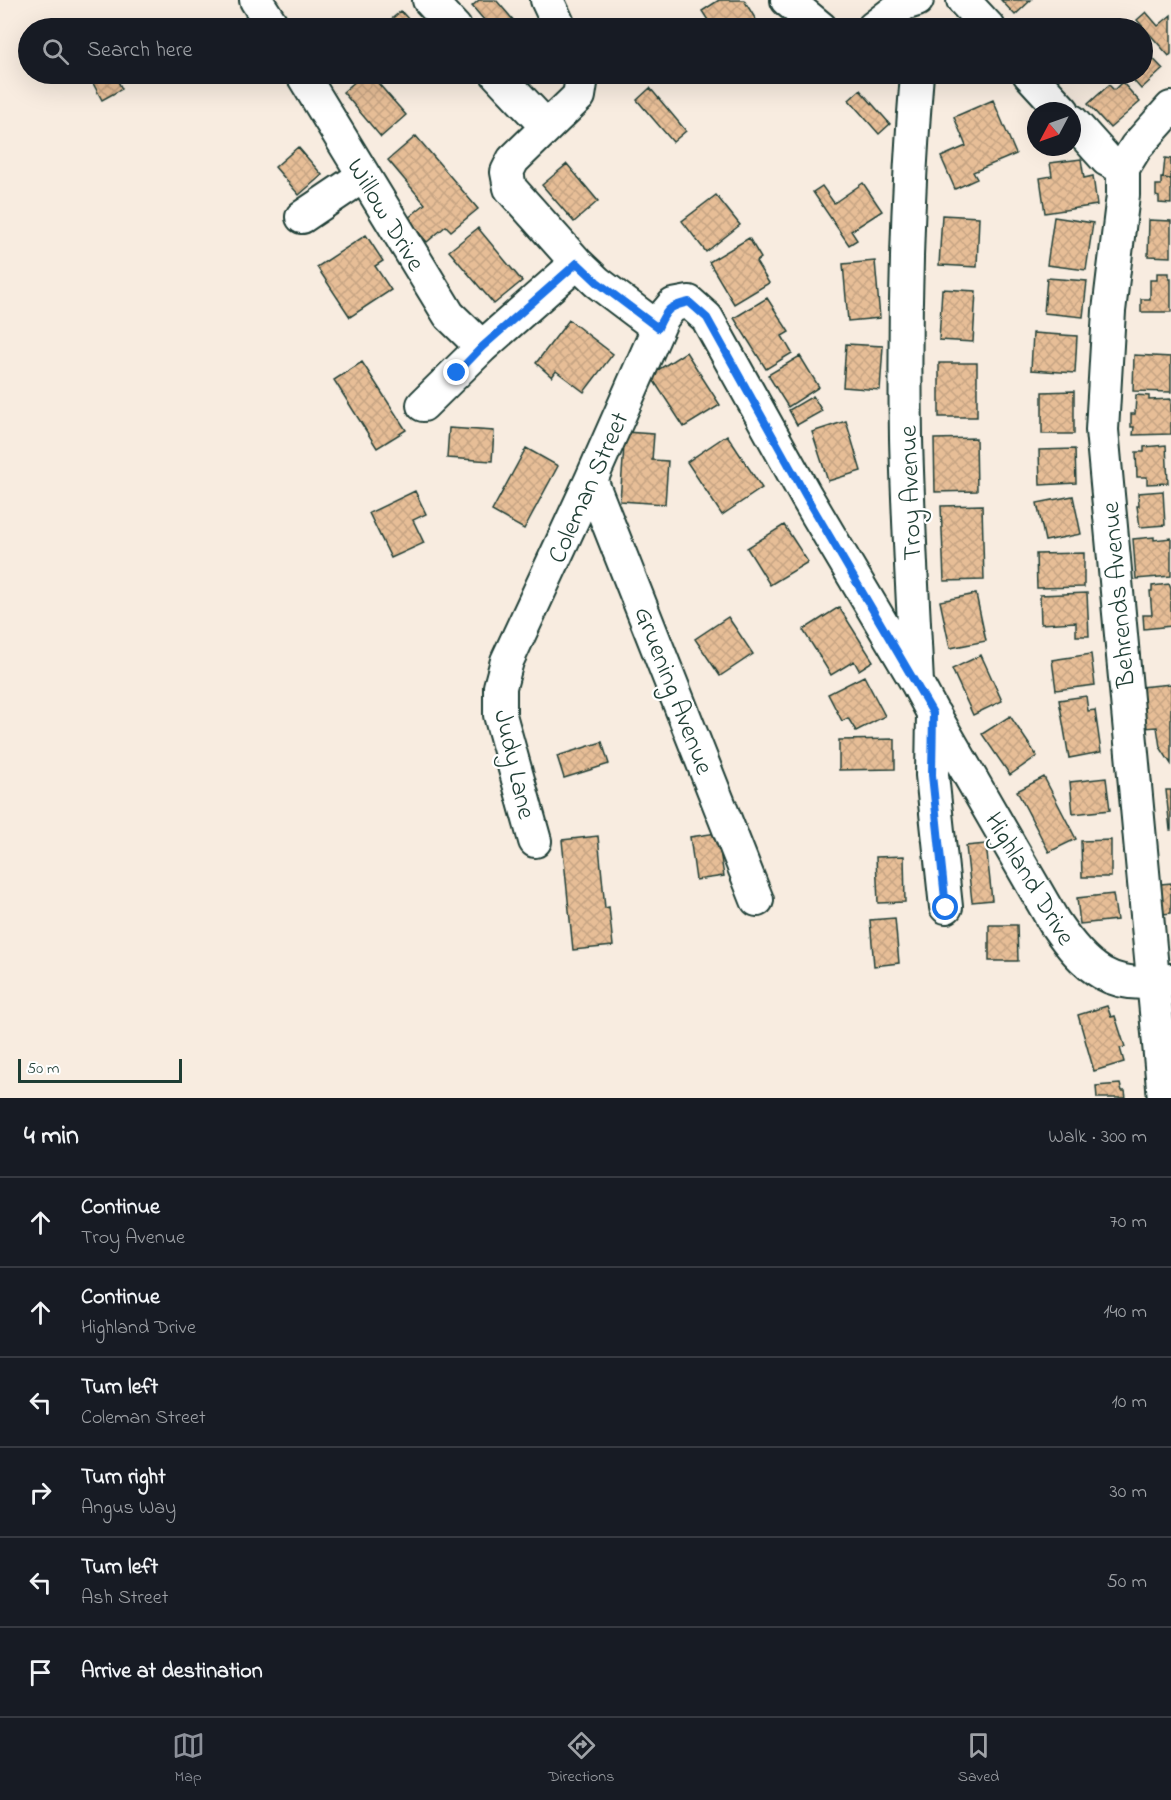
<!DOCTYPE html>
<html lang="en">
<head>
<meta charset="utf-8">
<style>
	:root { --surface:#171b24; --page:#242831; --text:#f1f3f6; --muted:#9ea1a6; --line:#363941; --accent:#8c9099 }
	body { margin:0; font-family:"Indie Flower",sans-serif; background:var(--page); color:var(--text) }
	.compass { position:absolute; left:1027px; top:102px; width:54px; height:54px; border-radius:50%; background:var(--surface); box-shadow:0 6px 24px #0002; rotate:229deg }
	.scale { position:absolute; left:18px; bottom:15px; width:164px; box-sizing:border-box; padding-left:6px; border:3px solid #1f3d34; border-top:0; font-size:16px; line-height:21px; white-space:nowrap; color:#1f3d34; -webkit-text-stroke:4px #fff; paint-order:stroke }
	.stop { position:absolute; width:18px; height:18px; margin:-14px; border:4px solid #1a73e8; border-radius:50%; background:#fff }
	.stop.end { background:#1a73e8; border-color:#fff; box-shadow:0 2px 6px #0008 }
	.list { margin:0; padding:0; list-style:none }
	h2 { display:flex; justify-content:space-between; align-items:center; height:78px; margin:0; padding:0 24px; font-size:26px }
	h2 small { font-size:20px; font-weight:400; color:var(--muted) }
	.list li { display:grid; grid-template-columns:39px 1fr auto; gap:18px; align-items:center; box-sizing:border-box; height:90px; padding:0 24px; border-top:2px solid var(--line) }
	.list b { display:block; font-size:22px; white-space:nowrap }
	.list p { margin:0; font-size:20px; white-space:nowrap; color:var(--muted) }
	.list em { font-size:20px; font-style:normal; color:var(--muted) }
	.icon { flex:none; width:33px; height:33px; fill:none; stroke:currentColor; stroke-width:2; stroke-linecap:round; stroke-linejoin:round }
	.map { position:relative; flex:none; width:1171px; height:1098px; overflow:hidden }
	.search { position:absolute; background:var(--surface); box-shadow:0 6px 24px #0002; left:18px; right:18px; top:18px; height:66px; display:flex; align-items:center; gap:15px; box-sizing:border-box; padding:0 21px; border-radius:33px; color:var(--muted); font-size:22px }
	.sheet { height:618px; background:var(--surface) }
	nav { display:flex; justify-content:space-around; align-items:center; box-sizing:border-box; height:84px; border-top:2px solid var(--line); background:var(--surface); font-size:16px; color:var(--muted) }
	nav a { display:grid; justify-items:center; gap:3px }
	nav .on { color:var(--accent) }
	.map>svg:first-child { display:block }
	.building { fill:url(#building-cross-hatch); stroke:#1f3d34; stroke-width:1.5 }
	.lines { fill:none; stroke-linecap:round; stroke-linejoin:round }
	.minor-casing { stroke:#1f3d34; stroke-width:36 }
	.minor { stroke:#fff; stroke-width:32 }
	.route { stroke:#1a73e8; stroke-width:8 }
	.labels { text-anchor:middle; stroke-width:4.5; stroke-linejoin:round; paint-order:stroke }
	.street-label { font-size:26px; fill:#1f3d34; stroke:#fff }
</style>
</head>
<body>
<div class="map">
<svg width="1171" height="1098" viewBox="0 0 1171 1098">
	<defs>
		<pattern id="building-cross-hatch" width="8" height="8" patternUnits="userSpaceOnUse" patternTransform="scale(1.5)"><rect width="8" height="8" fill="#e7be97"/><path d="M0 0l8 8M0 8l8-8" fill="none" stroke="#c6a483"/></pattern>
	</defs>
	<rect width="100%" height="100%" fill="#f8ece0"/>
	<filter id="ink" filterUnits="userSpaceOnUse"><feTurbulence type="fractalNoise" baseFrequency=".0167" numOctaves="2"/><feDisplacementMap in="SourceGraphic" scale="12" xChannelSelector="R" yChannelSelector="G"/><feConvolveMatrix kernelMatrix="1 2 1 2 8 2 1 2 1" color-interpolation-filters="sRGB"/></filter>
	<g filter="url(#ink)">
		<path class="building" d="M479 0H496L515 22 507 28H491L472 6Z
			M719 0H744L761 28H713L702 11Z
			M1001 0H1031L1015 15Z
			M401 11 416 28H381Z
			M1146 12 1158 26 1171 15V54L1169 56 1137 20Z
			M1142 47 1163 69 1141 89 1128 74H1142Z
			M88 74H114L122 89 102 100Z
			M364 74H370L406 115 381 137 343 92Z
			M1122 82 1140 102 1110 128 1088 104 1109 85 1114 90Z
			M650 88 686 131 673 142 637 100Z
			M860 90 890 124 879 134 849 100Z
			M993 100 1016 154 973 172 977 179 955 189 941 157 966 146 954 117Z
			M416 136 478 209 451 231 446 226 427 242 407 219 425 204 388 160Z
			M298 147 322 175 299 195 275 167Z
			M1165 158 1171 159V179L1163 178Z
			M1081 159 1084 178 1093 176 1097 205 1045 213 1040 178 1052 176 1050 163Z
			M567 164 598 201 574 222 542 185Z
			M1161 178 1171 179V204L1159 203V197L1156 196V185H1161Z
			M863 183 882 211 851 231 857 240 849 245 813 192 822 186 834 203Z
			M716 195 740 225 706 252 682 221Z
			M942 215 979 217 977 267 939 265Z
			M1054 217 1093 223 1086 270 1047 265Z
			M1149 220 1171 221V257L1148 256Z
			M478 228 522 281 494 304 449 251Z
			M366 235 383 261 375 266 391 290 350 317 317 267Z
			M749 238 761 258 756 262 769 283 734 304 709 262Z
			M875 261 880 318 848 321 843 264Z
			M1157 273H1169V279H1171V312H1141V299H1150V280H1157Z
			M1047 278 1087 281 1083 317 1044 313Z
			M942 289 976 291 973 342 939 340Z
			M767 298 789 332 782 336 792 353 766 369 734 318Z
			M569 320 613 354 584 392 556 371 552 377 536 363Z
			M1033 333 1077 336 1075 373 1031 370Z
			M846 344 883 346 880 390 843 387Z
			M686 352 720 405 684 427 650 375Z
			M1134 355 1171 357V392L1133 391Z
			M800 356 819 387 788 407 768 375Z
			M362 362 406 430 377 448 334 380Z
			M939 363H977V417H939Z
			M1074 391V434H1042V392Z
			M1136 395 1149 396V400L1171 399V434L1133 435 1134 427H1131V414H1135Z
			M813 396 822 411 797 425 789 410Z
			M846 421 861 471 828 481 812 432Z
			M449 428 494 431 492 461 447 458Z
			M625 432 654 434 652 460 668 461 665 504 620 501Z
			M727 435 762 488 722 515 687 462Z
			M976 438 977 491 935 492 934 439Z
			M1166 445 1168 483 1147 484V477H1137L1136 452H1144V447Z
			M526 448 558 466 524 529 492 511Z
			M1075 449 1076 483 1040 485 1039 450Z
			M415 491 426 514 413 520 424 543 391 558 369 513Z
			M1163 491 1165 525 1140 527 1137 506H1139L1138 493Z
			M1073 496 1081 534 1045 541 1037 503Z
			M982 505 984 580 944 581 941 506Z
			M784 525 808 562 770 585 747 548Z
			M1154 537V540L1171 538V576L1136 579 1133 539Z
			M1084 553V587L1037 588 1036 554Z
			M1169 584 1171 589V626L1144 629 1143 615H1152L1150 591H1152V586Z
			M1087 593 1089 636H1076V622L1041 624 1040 595Z
			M976 594 986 641 950 648 940 601Z
			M839 607 873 661 859 670 854 661 831 675 803 630Z
			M728 617 753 654 720 676 695 639Z
			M1091 654 1095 685 1056 690 1052 660Z
			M981 655 1002 701 973 715 952 669Z
			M864 676 885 716 856 731 848 718 842 721 828 694Z
			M1171 684V764L1160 747 1157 727 1144 728 1140 687Z
			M1086 696 1088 711 1095 710 1101 752 1069 758 1059 700Z
			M1010 716 1037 756 1010 775 982 734Z
			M895 739V769L839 770V740Z
			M602 742 609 764 564 778 557 756Z
			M1044 777 1076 839 1049 852 1017 791Z
			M1106 778 1110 810 1073 814 1070 782Z
			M1166 790H1171V830H1170Z
			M717 833 724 876 696 880 690 837Z
			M598 836 605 908 609 907 613 946 573 950 562 840Z
			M1111 840V877H1082L1081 841Z
			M986 844 992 900 972 902 966 846Z
			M904 856 905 902 878 903 876 857Z
			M1171 883V913L1163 914 1161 884Z
			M1113 894 1117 920 1080 924 1077 898Z
			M895 918 899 963 874 966 870 920Z
			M989 925H1017L1018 961H989Z
			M1107 1006 1111 1017 1115 1016 1125 1047 1120 1048 1124 1062 1094 1071 1078 1015Z
			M1120 1084 1122 1091H1125L1126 1098H1097L1096 1086Z"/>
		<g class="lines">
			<defs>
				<path id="minor" d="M256 0 274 28
					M429 0 455 28
					M547 0 560 28
					M787 0 821 28
					M963 0 989 28
					M873 28 904 4 917 0
					M302 74 449 315 482 347
					M497 74 546 126
					M580 74 582 77 579 96 513 160 507 172 510 188 577 263 597 282 658 328
					M917 74C907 194 904 316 906 438 908 519 913 601 917 683L933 713 932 775 946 907
					M1029 74 1063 111
					M1072 121 1107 160 1123 168
					M302 217 363 176
					M423 405 482 347 577 263
					M591 480 757 900
					M934 714 1054 922C1086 969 1111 992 1171 980
					M535 841 500 715V687L507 661 591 480 663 317 673 305 689 302 707 318 806 496 917 683
					M1164 1098 1102 430 1109 311 1123 195V168L1136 147 1171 108"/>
			</defs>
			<use href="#minor" class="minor-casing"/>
			<use href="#minor" class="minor"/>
		</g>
	</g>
	<g class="lines" filter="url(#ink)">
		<path class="route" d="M457 373 482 347 577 263 597 282 658 328C666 309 670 306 689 302L707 318 806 496 933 713 932 775 946 908"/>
	</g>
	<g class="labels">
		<g class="street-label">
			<text transform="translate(387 214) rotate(59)" y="9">Willow Drive</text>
			<text transform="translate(587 487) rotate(-66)" y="9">Coleman Street</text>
			<text transform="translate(909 493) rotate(-92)" y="9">Troy Avenue</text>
			<text transform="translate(1117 595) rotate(-95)" y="9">Behrends Avenue</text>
			<text transform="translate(675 690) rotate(69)" y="9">Gruening Avenue</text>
			<text transform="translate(516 764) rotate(77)" y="9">Judy Lane</text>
			<text transform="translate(1031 878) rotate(59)" y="9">Highland Drive</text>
		</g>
	</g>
</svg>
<svg class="compass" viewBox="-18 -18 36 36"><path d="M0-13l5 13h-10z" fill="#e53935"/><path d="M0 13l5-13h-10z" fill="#9ea1a6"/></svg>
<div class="scale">50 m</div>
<div class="stop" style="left:946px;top:908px"></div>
<div class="stop end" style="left:457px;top:373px"></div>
<div class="search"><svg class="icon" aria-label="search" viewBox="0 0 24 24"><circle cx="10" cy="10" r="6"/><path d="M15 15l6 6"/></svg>Search here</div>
</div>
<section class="sheet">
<h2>4 min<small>Walk · 300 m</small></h2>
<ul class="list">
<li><svg class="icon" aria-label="ahead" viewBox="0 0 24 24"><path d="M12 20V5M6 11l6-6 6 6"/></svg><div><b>Continue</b><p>Troy Avenue</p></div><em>70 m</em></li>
<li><svg class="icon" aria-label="ahead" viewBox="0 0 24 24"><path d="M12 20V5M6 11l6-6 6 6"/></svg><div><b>Continue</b><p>Highland Drive</p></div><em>140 m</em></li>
<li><svg class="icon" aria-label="left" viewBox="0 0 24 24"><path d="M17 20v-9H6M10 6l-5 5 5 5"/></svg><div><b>Turn left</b><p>Coleman Street</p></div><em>10 m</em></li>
<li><svg class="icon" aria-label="right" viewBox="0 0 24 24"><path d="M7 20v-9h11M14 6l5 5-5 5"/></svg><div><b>Turn right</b><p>Angus Way</p></div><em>30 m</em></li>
<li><svg class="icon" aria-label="left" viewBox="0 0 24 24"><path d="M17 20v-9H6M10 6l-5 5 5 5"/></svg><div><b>Turn left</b><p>Ash Street</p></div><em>50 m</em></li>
<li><svg class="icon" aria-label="arrive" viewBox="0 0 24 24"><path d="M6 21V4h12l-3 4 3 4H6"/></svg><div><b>Arrive at destination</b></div></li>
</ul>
</section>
<nav>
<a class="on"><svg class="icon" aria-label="map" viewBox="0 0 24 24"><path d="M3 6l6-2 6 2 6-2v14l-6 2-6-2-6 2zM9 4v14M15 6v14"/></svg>Map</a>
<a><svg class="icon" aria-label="directions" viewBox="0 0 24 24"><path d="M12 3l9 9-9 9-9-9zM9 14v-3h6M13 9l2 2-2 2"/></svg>Directions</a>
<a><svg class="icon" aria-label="saved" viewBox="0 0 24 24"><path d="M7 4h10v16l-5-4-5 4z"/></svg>Saved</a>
</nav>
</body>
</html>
